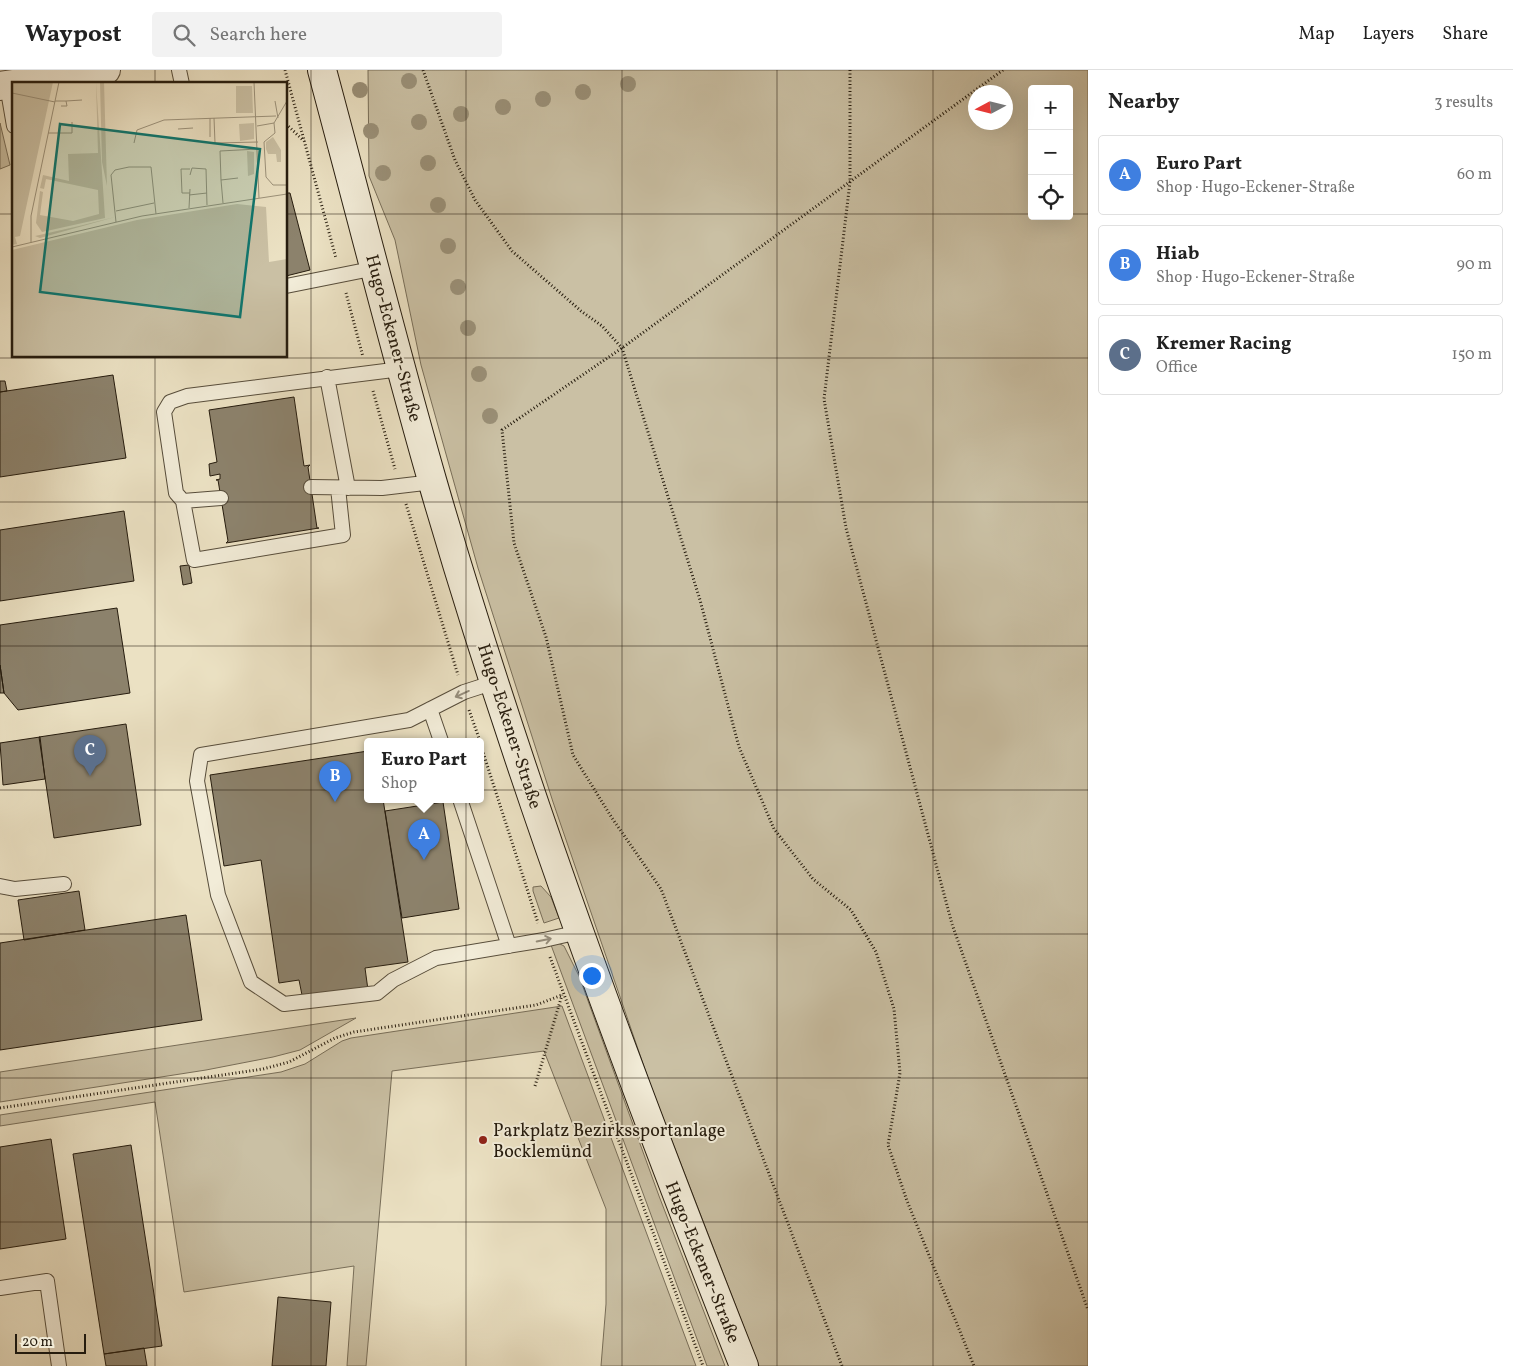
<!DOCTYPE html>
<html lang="en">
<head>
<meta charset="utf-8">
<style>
	:root { --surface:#fff; --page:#f2f2f2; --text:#222; --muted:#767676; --line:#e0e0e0; --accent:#0f766e }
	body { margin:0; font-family:Vollkorn,serif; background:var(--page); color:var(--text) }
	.controls { position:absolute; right:15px; top:15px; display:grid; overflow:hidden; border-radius:5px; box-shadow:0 5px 20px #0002 }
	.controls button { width:45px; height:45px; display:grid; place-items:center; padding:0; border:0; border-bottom:1px solid var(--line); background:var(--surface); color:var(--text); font:25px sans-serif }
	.compass { position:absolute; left:968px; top:15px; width:45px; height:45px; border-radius:50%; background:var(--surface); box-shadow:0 5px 20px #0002; rotate:263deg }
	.scale { position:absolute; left:15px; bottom:12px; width:71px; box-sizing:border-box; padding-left:5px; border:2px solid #261c0e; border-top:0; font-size:14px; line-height:18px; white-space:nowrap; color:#261c0e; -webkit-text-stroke:4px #f2ecd8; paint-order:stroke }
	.you { position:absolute; left:591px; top:905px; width:18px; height:18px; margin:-12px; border:4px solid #fff; border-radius:50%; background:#1a73e8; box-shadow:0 0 0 8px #1a73e833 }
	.badge { display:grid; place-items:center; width:32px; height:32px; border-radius:50%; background:var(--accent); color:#fff; font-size:16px; font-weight:700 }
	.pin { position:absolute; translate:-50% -41px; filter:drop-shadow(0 1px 2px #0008) }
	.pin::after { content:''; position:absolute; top:26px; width:18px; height:15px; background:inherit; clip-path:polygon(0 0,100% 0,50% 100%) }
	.popup { position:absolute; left:364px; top:668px; width:120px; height:65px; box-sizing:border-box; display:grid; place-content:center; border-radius:5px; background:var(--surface); filter:drop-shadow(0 1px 4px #0005); font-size:16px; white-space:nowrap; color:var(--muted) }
	.popup b { font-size:19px; color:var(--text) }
	.popup::after { content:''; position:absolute; left:50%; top:100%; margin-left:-10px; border:10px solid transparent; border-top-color:var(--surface) }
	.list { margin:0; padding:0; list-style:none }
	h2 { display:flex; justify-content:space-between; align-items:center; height:65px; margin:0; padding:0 20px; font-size:21px }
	h2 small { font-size:16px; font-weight:400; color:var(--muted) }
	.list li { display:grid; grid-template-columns:32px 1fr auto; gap:15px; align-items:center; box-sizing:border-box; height:80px; margin:0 10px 10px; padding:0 10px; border:1px solid var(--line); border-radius:5px }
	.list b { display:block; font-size:19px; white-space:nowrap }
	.list p { margin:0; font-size:16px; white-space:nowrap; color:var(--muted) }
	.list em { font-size:16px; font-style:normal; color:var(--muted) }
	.icon { flex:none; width:28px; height:28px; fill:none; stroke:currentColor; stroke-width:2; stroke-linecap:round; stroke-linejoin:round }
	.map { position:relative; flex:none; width:1088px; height:1296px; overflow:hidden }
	header { display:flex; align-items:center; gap:30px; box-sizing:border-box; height:70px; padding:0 25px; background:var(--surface); border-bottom:1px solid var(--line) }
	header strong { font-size:24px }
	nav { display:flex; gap:28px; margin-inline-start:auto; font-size:18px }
	.search { width:350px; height:45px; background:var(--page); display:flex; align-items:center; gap:12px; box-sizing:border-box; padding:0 18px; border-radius:5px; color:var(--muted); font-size:19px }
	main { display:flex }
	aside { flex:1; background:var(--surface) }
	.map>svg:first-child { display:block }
	.green { fill:#cac0a4; stroke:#786e59; fill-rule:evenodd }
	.building { fill:#8c826c; stroke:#261c0e }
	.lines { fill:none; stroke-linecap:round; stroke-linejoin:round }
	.lane-casing { stroke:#574d3b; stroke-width:16 }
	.street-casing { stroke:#574d3b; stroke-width:30 }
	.secondary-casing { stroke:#261c0e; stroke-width:30 }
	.path { stroke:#261c0e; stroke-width:3; stroke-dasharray:1 2.5; stroke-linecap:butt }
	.lane { stroke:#f2ecd8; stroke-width:14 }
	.street { stroke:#f2ecd8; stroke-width:28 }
	.secondary { stroke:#f2ecd8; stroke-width:28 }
	.tree { fill:#9a9078 }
	.oneway { stroke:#968e7d }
	.grid { fill:none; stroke:#261c0e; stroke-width:1; stroke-opacity:0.55 }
	.poi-dot { fill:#8f2418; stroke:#f2ecd8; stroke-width:2 }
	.labels { text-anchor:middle; stroke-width:4; stroke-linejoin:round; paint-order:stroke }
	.street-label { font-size:18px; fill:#261c0e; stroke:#f2ecd8 }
	.poi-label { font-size:18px; fill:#261c0e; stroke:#f2ecd8; text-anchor:start }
	.inset-road { fill:none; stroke:#9c927b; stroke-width:1 }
	.view { fill:#0f766e; fill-opacity:0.15; stroke:#0f766e; stroke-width:2.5 }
	.inset-edge { fill:none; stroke:#261c0e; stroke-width:2.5 }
</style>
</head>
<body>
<header>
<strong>Waypost</strong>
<div class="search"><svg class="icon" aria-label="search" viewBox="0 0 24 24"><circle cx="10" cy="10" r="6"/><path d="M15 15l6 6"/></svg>Search here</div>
<nav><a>Map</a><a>Layers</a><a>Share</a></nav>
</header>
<main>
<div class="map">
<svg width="1088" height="1296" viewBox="0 0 1088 1296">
	<rect width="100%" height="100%" fill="#ebe1c3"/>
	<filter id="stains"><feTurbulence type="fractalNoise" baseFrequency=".004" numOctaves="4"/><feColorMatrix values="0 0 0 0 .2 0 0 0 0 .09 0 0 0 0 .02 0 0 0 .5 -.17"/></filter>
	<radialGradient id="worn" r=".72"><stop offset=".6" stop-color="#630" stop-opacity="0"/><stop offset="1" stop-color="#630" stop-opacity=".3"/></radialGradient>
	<path class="green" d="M368 0H1088V1296H759L650 1014 553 732 478 498 421 295 395 170 369 106ZM1032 19H1069V146H1032ZM976 22H1006V52H976Z
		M0 53 10 95 0 99Z
		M541 816 551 827 559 848 544 853 533 821V817Z
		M558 873 564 876 579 906 659 1126 725 1296H707L551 875Z
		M562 936 696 1296H601L606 1234V1139L544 981 392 1001 366 1296H347L354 1196 184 1222 155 1032 0 1056V1045L281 1002 305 994 342 971 351 968Z
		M356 948 300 980 273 987 206 1000 0 1032V1002Z"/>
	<path class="building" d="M286 123H290L310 200 286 206Z
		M113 305 126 388 0 407V322Z
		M0 311H5L7 321 0 322Z
		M294 327 304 396 310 395 308 397 317 458H319L226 473 228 471 218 410H216L220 409V404L210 406 209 394 217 392 209 340Z
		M124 441 134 511 0 531V460Z
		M189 495 192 513 183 515 180 496Z
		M117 538 130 623 18 640 4 623 0 595V555Z
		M0 595 4 623H0Z
		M126 654 141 755 54 768 39 667Z
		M40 667 45 709 3 715 0 673Z
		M368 681V729H383L408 892 365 898 368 920 303 930 299 910 279 913 261 790 224 796 210 705Z
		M443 732 459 839 402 848 385 741Z
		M79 821 85 860 24 870 18 830Z
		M186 845 202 950 0 980V873Z
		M51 1069 66 1169 0 1179V1077Z
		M131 1075 162 1276 104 1284 73 1084Z
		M278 1227 331 1232 326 1296H272Z
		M144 1278 147 1296H106L104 1284Z"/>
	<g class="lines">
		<defs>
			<path id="lane" d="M179 0 182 14
				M7 15 14 56
				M286 216 376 198
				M327 307 348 418
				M311 417 382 418 433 412
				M221 428 183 431 176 423 164 342 170 332 187 326 401 299
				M183 431 194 490 343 465 338 418
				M495 612 464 622 409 650 201 685 197 711 218 825 251 912 284 934 377 923 393 910 436 888 544 870 579 862
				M430 639 441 671
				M460 729 509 876
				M0 816 15 819 64 814
				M0 1218 47 1211 59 1296"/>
			<path id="street" d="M0 16 106 0"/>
			<path id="secondary" d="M322 0C359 137 393 274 432 410 519 711 629 1005 744 1296"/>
		</defs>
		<use href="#lane" class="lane-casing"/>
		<use href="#street" class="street-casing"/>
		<use href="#secondary" class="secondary-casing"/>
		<path class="path" d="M285 0 336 188
			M423 0 455 90 475 130 512 181 581 241 602 256 622 278 700 530 739 677 774 759 813 809 851 840 876 882 894 939 900 1003 888 1075 907 1131 974 1296
			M850 0V112L824 329 846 458 952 854 1088 1240
			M286 54 304 71
			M346 223 363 287
			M373 321 395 399
			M406 434 458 605
			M469 640 480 671
			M480 673 538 853
			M550 887 703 1296
			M535 1016 562 925
			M0 1038 263 999 289 992 335 968 354 962 536 935 562 925
			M842 1296 661 819 612 748 573 685 546 567 514 473 502 360 622 278 1003 0"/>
		<use href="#lane" class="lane"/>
		<use href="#street" class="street"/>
		<use href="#secondary" class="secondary"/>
	</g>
	<g class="tree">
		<circle cx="409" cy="11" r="8"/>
		<circle cx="628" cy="14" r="8"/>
		<circle cx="360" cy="20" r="8"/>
		<circle cx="583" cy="22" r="8"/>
		<circle cx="543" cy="29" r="8"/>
		<circle cx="503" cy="37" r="8"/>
		<circle cx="461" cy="44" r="8"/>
		<circle cx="419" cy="52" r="8"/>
		<circle cx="371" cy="61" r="8"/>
		<circle cx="428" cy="93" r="8"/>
		<circle cx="383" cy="103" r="8"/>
		<circle cx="438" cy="135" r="8"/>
		<circle cx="448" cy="176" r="8"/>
		<circle cx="458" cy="217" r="8"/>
		<circle cx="468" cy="258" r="8"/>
		<circle cx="479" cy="304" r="8"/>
		<circle cx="490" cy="346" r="8"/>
	</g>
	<defs><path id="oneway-shaft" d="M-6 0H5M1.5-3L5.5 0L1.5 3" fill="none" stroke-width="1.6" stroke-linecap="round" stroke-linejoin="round" transform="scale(1.25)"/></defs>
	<g class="oneway">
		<use href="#oneway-shaft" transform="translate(462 624) rotate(156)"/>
		<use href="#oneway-shaft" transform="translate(544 870) rotate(-11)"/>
	</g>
	<path class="grid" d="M155 0V14M311 0V1296M466 0V1296M622 0V1296M777 0V1296M933 0V1296M0 144H14M286 144H1032M1069 144H1088M155 286V1296M0 288H1088M0 432H1088M0 576H1088M0 720H1088M0 864H1088M0 1008H1088M0 1152H1088"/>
	<circle class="poi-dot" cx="483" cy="1070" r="5"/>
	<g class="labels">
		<g class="street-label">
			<text transform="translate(394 268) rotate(75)" y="6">Hugo-Eckener-Straße</text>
			<text transform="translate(510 656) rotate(72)" y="6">Hugo-Eckener-Straße</text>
			<text transform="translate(703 1192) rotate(68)" y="6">Hugo-Eckener-Straße</text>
		</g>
		<g class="poi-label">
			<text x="493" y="1066">Parkplatz Bezirkssportanlage<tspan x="493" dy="21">Bocklemünd</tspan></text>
		</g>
	</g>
	<g transform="translate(12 12)">
		<rect width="275" height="275" fill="#ebe1c3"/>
		<path d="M0 0H41L8 154 3 155 5 162 0 163ZM84 0 93 136 30 150 24 141 28 109 31 110 28 133 61 139 87 132 86 108 34 97 32 107 28 106 31 93 57 99 56 72 86 71ZM88 0H92L95 104 90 80ZM224 4H240L241 31H224ZM242 41V57L228 59 227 42ZM261 55 269 68V80H265L264 72H256L254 67V60ZM235 69 242 70V92L236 94ZM225 122 254 125 257 180 275 177V275H0V168L125 138ZM103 135 28 156 23 154 67 144Z" fill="#cac0a4"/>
		<path class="inset-road" d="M242 0 247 116M0 11 43 20M43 19H54L55 24H49M54 19 70 18M263 19 266 36M198 36V55M202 36 203 61 246 60M262 41 263 51 252 60 254 95 261 103H275M245 44 262 41 275 19M166 47 181 46M36 51H60V40M122 61 125 48 152 38 264 34M178 93 180 86 194 87 195 123M226 96 209 98 208 69 246 67M209 98 211 121M178 111H170L169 87H178M177 113 195 111M177 126 178 107M104 129 142 121M104 140 99 93 103 88 117 85H139L144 132M19 161V134L47 0M0 165 130 134 275 112"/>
		<path class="view" d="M48 42 248 67 228 235 28 210Z"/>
		<rect width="275" height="275" class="inset-edge"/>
	</g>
	<rect width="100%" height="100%" filter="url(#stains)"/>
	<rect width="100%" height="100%" fill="url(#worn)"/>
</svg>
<div class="controls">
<button>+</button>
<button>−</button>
<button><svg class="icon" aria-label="locate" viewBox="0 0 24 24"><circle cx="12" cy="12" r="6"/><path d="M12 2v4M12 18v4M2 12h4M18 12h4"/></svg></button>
</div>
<svg class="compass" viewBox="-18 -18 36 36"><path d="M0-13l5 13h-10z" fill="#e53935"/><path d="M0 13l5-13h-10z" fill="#767676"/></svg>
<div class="scale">20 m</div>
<div class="you"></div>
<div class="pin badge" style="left:424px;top:790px;background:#3f7fe0">A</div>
<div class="popup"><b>Euro Part</b>Shop</div>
<div class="pin badge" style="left:335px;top:732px;background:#3f7fe0">B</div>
<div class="pin badge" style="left:90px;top:706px;background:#5c6f8a">C</div>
</div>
<aside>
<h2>Nearby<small>3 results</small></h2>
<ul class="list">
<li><span class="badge" style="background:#3f7fe0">A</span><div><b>Euro Part</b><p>Shop · Hugo-Eckener-Straße</p></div><em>60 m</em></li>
<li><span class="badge" style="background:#3f7fe0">B</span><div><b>Hiab</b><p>Shop · Hugo-Eckener-Straße</p></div><em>90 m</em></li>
<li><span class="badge" style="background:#5c6f8a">C</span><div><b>Kremer Racing</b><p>Office</p></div><em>150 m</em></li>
</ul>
</aside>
</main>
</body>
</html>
